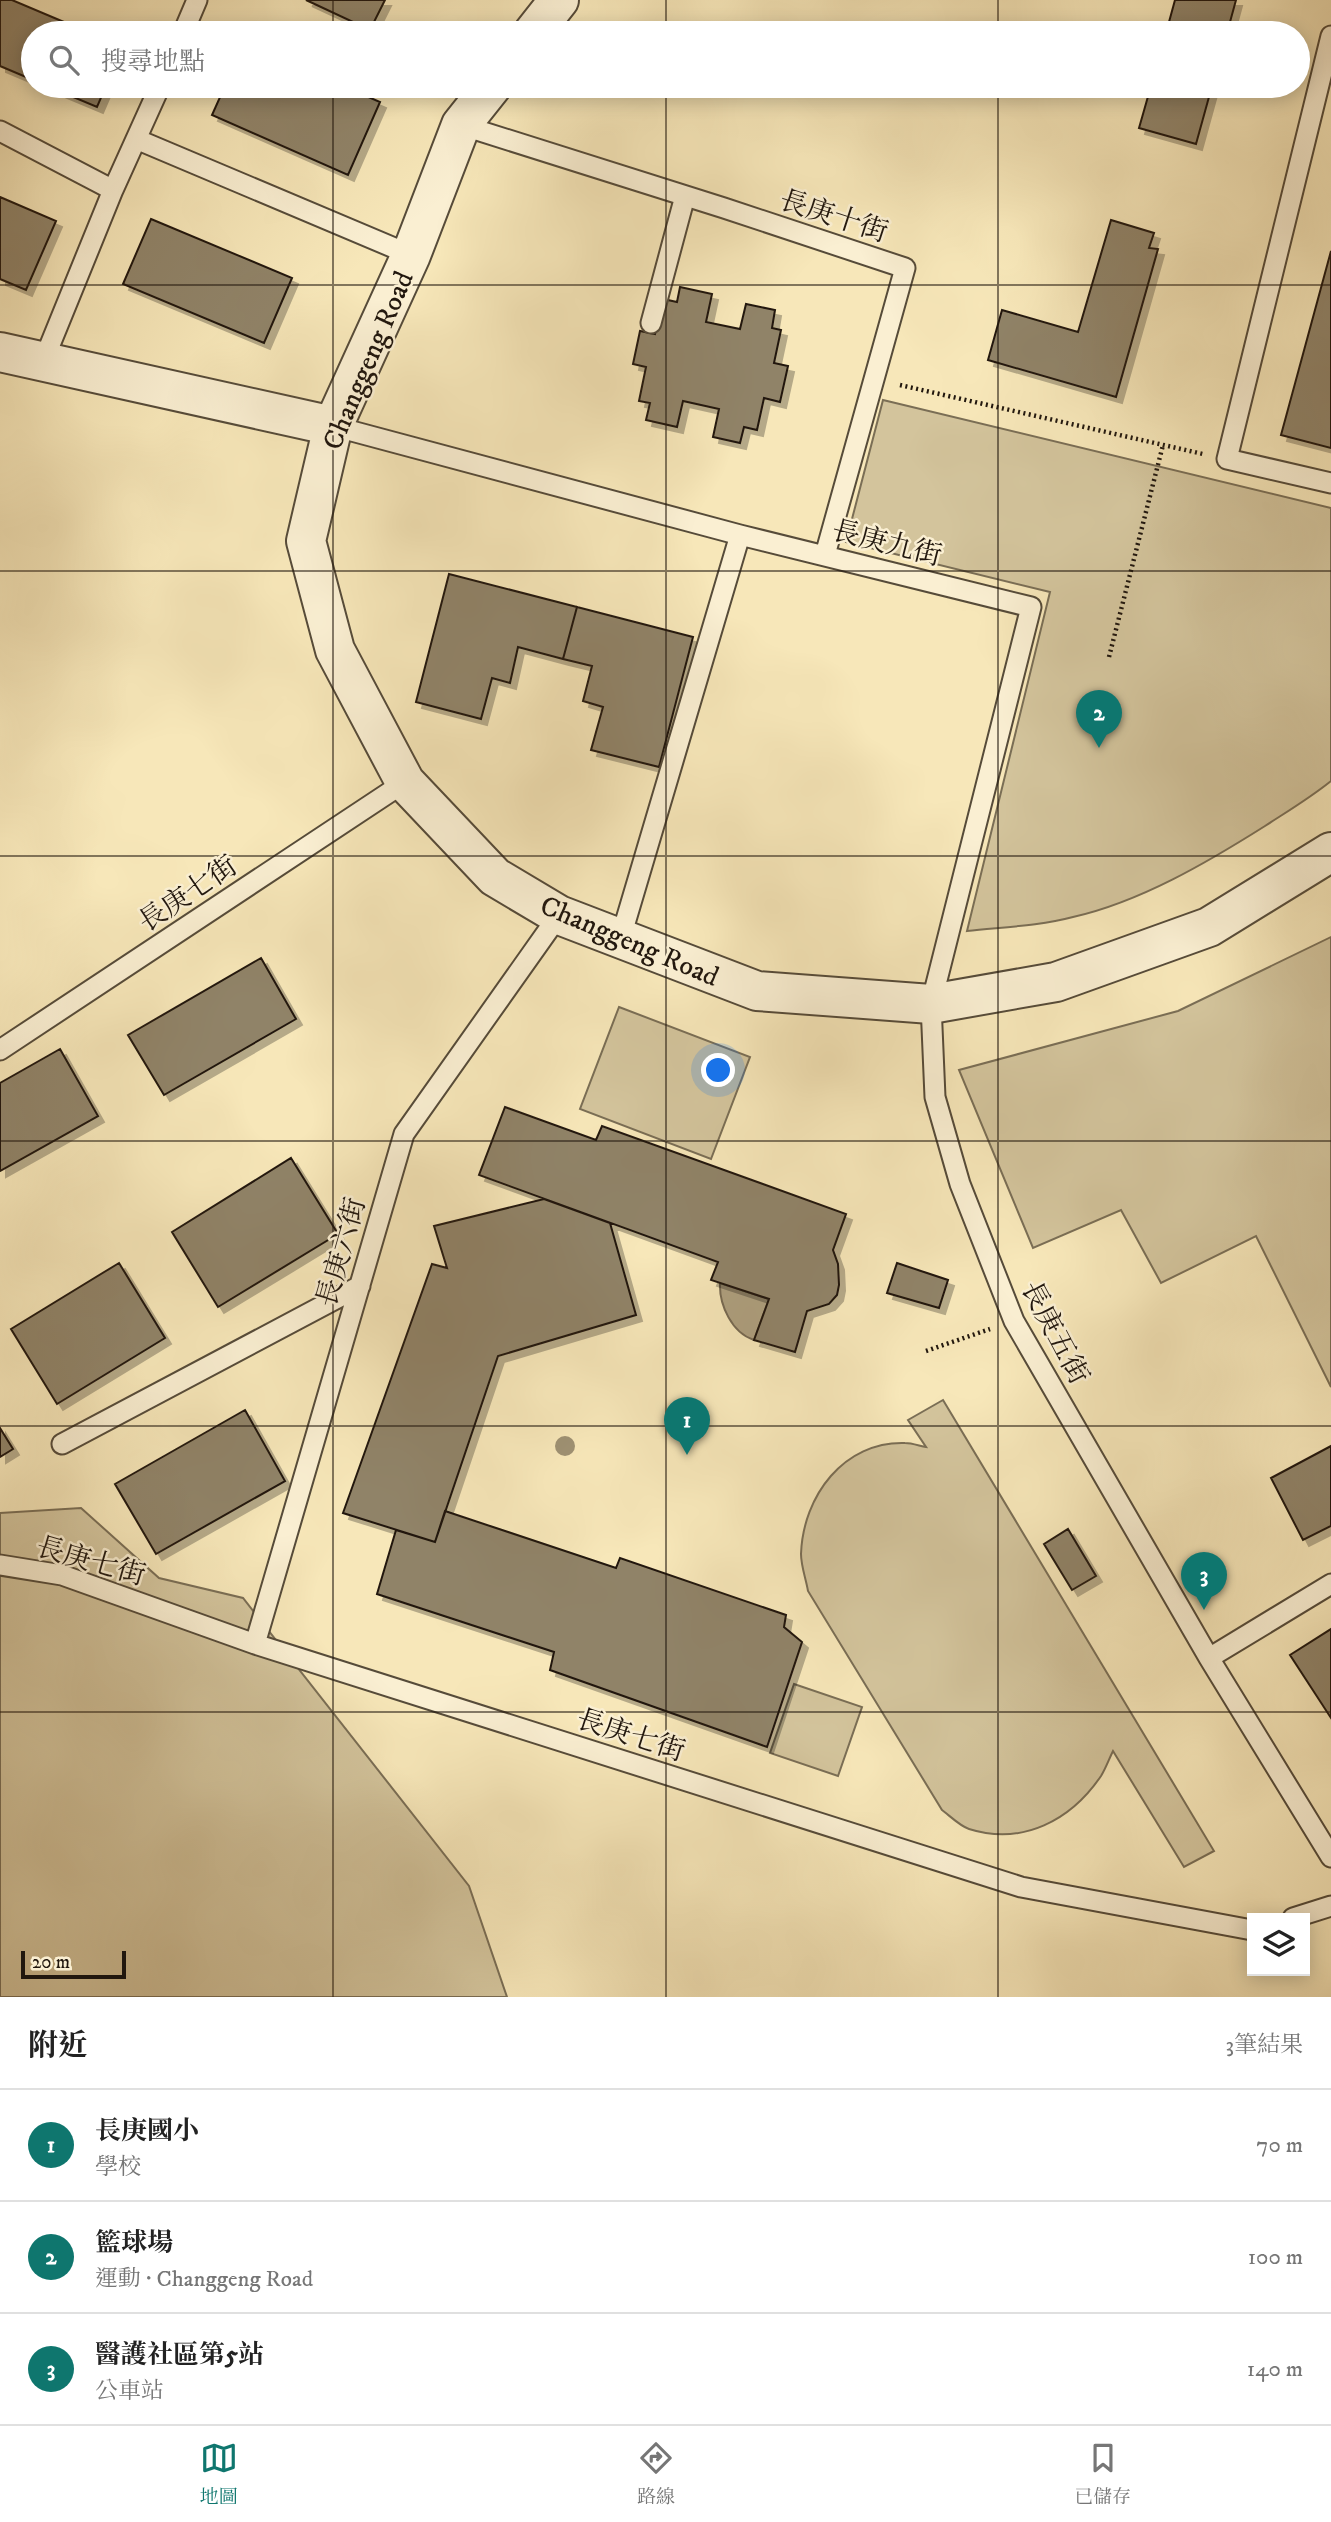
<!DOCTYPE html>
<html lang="zh-TW">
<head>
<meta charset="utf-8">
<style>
	:root { --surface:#fff; --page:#f2f2f2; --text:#222; --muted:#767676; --line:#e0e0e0; --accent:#0f766e }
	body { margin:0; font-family:"IM FELL DW Pica","Noto Serif TC",serif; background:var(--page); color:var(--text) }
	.controls { position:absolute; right:21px; bottom:21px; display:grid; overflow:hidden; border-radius:0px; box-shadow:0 4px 18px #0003 }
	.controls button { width:63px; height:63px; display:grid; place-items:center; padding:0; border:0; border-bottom:2px solid var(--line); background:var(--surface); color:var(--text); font:35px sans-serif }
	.scale { position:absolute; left:21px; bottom:18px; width:105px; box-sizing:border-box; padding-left:7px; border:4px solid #21170e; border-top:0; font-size:19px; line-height:24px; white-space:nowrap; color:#21170e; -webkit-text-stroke:5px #faefd2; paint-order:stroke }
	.you { position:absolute; left:719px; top:1071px; width:24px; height:24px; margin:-18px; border:5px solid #fff; border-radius:50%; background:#1a73e8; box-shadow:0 0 0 10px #1a73e833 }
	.badge { display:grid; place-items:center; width:46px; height:46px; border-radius:50%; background:var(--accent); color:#fff; font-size:23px; font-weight:700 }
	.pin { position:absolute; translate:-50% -58px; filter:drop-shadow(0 2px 4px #0008) }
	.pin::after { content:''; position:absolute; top:37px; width:24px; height:21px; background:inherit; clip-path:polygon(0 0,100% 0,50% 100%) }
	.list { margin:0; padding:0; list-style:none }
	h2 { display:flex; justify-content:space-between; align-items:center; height:91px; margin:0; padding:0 28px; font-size:30px }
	h2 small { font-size:23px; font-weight:400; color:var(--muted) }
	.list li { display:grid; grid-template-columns:46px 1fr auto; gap:21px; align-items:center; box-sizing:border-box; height:112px; padding:0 28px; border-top:2px solid var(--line) }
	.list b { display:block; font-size:26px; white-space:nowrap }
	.list p { margin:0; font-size:23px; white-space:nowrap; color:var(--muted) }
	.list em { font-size:23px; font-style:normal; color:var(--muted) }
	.icon { flex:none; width:38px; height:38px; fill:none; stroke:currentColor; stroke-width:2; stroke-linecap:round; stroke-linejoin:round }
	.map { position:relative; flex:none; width:1331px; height:1997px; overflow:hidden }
	.search { position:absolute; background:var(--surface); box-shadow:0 4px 18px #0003; left:21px; right:21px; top:21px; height:77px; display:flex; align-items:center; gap:18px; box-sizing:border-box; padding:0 24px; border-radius:38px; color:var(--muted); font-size:26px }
	.sheet { height:427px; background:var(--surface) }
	nav { display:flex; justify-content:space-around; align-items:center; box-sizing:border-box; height:98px; border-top:2px solid var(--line); background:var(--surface); font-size:19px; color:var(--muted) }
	nav a { display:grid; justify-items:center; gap:4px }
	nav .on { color:var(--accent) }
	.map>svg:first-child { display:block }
	.green { fill:#d3c49c; stroke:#7a6e55; stroke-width:2 }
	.water { fill:#aea07f; stroke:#766952; stroke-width:2 }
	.building { fill:#908367; stroke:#21170e; stroke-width:2; filter:url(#shadow) }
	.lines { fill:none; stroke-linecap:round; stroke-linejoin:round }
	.service-casing { stroke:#564b39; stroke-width:23 }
	.minor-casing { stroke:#564b39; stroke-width:42 }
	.path { stroke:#21170e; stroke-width:4.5; stroke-dasharray:2 3.5; stroke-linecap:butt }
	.service { stroke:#faefd2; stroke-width:19 }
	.minor { stroke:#faefd2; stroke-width:38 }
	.tree { fill:#9e9173 }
	.grid { fill:none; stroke:#21170e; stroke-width:2; stroke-opacity:0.55 }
	.labels { text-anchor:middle; stroke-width:5; stroke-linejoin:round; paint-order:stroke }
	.street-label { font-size:28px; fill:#21170e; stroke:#faefd2 }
</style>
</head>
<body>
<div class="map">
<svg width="1331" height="1997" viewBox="0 0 1331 1997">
	<defs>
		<filter id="shadow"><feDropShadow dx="6" dy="6" stdDeviation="0" flood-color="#0004"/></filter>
	</defs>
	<rect width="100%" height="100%" fill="#f7e7b9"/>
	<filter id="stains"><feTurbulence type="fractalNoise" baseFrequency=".00286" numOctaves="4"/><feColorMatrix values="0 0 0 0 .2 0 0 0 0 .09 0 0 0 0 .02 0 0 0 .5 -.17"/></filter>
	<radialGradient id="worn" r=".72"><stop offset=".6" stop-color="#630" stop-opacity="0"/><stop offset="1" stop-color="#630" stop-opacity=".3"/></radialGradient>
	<path class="green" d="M883 400 1331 508V781C1310 798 1288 811 1265 826 1208 862 1140 902 1073 917 1039 926 1003 927 967 931L1050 592 846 542Z
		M1331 937V1387L1256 1236 1161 1283 1121 1210 1033 1248 959 1070 1178 1011Z
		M619 1007 750 1057 711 1159 580 1109Z
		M943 1400 1214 1851 1184 1867 1113 1751C1109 1759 1106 1768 1101 1776 1071 1820 1023 1846 969 1829 960 1826 950 1816 942 1810L808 1591C806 1579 801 1566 801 1554 803 1496 844 1441 905 1443 912 1443 920 1446 926 1447L908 1420Z
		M81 1508 159 1578 243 1598 469 1886 507 1997H0V1513Z
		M794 1684 862 1707 838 1776 770 1753Z"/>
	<path class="water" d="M720 1283 769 1299 754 1340C732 1333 719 1305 720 1283Z"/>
	<path class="building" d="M0 0H12L90 33H33V80L0 66Z
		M306 0H385L370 30Z
		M1175 0H1236L1227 33H1166Z
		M47 86H106L97 107Z
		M225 86H343L380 102 348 175 212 115Z
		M1151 86H1212L1196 144 1139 128Z
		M0 197 56 221 26 290 0 279Z
		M151 219 292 278 264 343 123 284Z
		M1111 220 1154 233 1149 248 1158 249 1116 397 988 360 1002 310 1078 332Z
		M1331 251V448L1281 435Z
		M680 287 712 294 706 322 740 329 746 304 775 310 772 328 781 330 774 363 788 366 780 402 764 398 757 430 744 427 740 443 713 437 719 409 683 401 677 427 646 420 650 403 639 401 646 367 633 364 640 331 655 334 663 299 677 302Z
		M449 574 577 607 563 659 518 647 510 683 492 678 481 719 416 702Z
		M577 607 693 637 659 767 591 750 603 707 583 701 592 666 563 659Z
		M261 958 296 1019 164 1095 128 1035Z
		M60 1049 98 1116 0 1171V1083Z
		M505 1107 596 1140 602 1126 846 1214 833 1250 838 1264 839 1285 837 1295 829 1304 807 1311 795 1352 754 1340 769 1299 711 1280 718 1262 479 1175Z
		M291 1158 338 1234 218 1307 172 1232Z
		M544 1199 610 1223 636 1315 498 1356 435 1542 343 1513 432 1264 447 1268 434 1226Z
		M119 1263 165 1338 57 1404 11 1329Z
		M897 1263 948 1280 939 1308 887 1293Z
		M245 1410 285 1481 156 1554 115 1484Z
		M0 1428 13 1449 0 1457Z
		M1331 1446V1526L1303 1540 1271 1478Z
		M445 1511 616 1568 620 1558 786 1615 784 1627 802 1642 767 1747 550 1670 554 1652 377 1594 396 1530 435 1542Z
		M1068 1529 1096 1576 1072 1590 1044 1544Z
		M1331 1629V1718L1290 1655Z"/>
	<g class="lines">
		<defs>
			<path id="service" d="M183 33 197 0
				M1331 36 1227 459 1331 483
				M461 125 724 208 905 268 825 555
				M0 131 113 190
				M136 139 411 255
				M651 323 685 196
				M43 362 113 190 160 86
				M333 426 740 535 1031 607 931 1004 935 1097 960 1184 1014 1321 1209 1658 1331 1857
				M620 940 740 535
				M0 1050 405 782
				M62 1444 360 1286
				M0 1565 62 1575 255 1644 1021 1887 1252 1930
				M255 1644 404 1134 559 915
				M1209 1658 1331 1584
				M1293 1918 1331 1906"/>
			<path id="minor" d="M533 33 559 0
				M492 86 461 125 411 255 333 426 306 541 335 650 405 782 495 877 559 915 757 991 931 1004 1056 982 1209 927 1331 852
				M0 352 333 426"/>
		</defs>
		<use href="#service" class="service-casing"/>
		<use href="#minor" class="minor-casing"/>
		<path class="path" d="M900 385 1203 454
			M1109 657 1163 445
			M926 1351 990 1329"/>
		<use href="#service" class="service"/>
		<use href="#minor" class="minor"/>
	</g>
	<circle class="tree" cx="565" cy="1446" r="10"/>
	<path class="grid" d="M333 0V33M666 0V33M998 0V33M333 86V1997M666 86V1997M998 86V1997M0 285H1331M0 571H1331M0 856H1331M0 1141H1331M0 1426H1331M0 1712H1331"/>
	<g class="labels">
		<g class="street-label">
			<text transform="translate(834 215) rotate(18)" y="10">長庚十街</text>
			<text transform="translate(367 360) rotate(-67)" y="10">Changgeng Road</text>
			<text transform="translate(887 542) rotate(14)" y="10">長庚九街</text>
			<text transform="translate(187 893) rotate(-34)" y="10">長庚七街</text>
			<text transform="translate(630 940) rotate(23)" y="10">Changgeng Road</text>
			<text transform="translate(340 1252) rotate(-74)" y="10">長庚六街</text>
			<text transform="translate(1056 1332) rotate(62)" y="10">長庚五街</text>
			<text transform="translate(91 1560) rotate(16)" y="10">長庚七街</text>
			<text transform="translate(631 1734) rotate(18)" y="10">長庚七街</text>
		</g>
	</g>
	<rect width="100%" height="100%" filter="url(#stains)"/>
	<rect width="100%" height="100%" fill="url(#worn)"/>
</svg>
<div class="controls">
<button><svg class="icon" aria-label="layers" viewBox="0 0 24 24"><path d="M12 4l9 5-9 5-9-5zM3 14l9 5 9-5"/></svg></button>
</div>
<div class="scale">20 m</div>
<div class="you"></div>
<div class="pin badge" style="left:687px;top:1455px">1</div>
<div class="pin badge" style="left:1099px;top:748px">2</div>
<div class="pin badge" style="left:1204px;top:1610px">3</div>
<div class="search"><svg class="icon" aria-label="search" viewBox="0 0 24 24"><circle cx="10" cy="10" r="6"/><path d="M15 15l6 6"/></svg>搜尋地點</div>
</div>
<section class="sheet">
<h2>附近<small>3筆結果</small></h2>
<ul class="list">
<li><span class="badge">1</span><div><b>長庚國小</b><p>學校</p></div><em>70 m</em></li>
<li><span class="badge">2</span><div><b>籃球場</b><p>運動 · Changgeng Road</p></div><em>100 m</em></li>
<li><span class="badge">3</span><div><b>醫護社區第5站</b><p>公車站</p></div><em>140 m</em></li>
</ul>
</section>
<nav>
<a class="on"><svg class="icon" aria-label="map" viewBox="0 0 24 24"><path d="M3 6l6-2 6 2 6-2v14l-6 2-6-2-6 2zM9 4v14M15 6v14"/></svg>地圖</a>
<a><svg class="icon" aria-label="directions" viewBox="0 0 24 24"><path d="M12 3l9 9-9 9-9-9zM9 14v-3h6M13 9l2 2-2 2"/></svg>路線</a>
<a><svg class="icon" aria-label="saved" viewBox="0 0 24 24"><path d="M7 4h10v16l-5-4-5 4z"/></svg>已儲存</a>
</nav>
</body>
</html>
